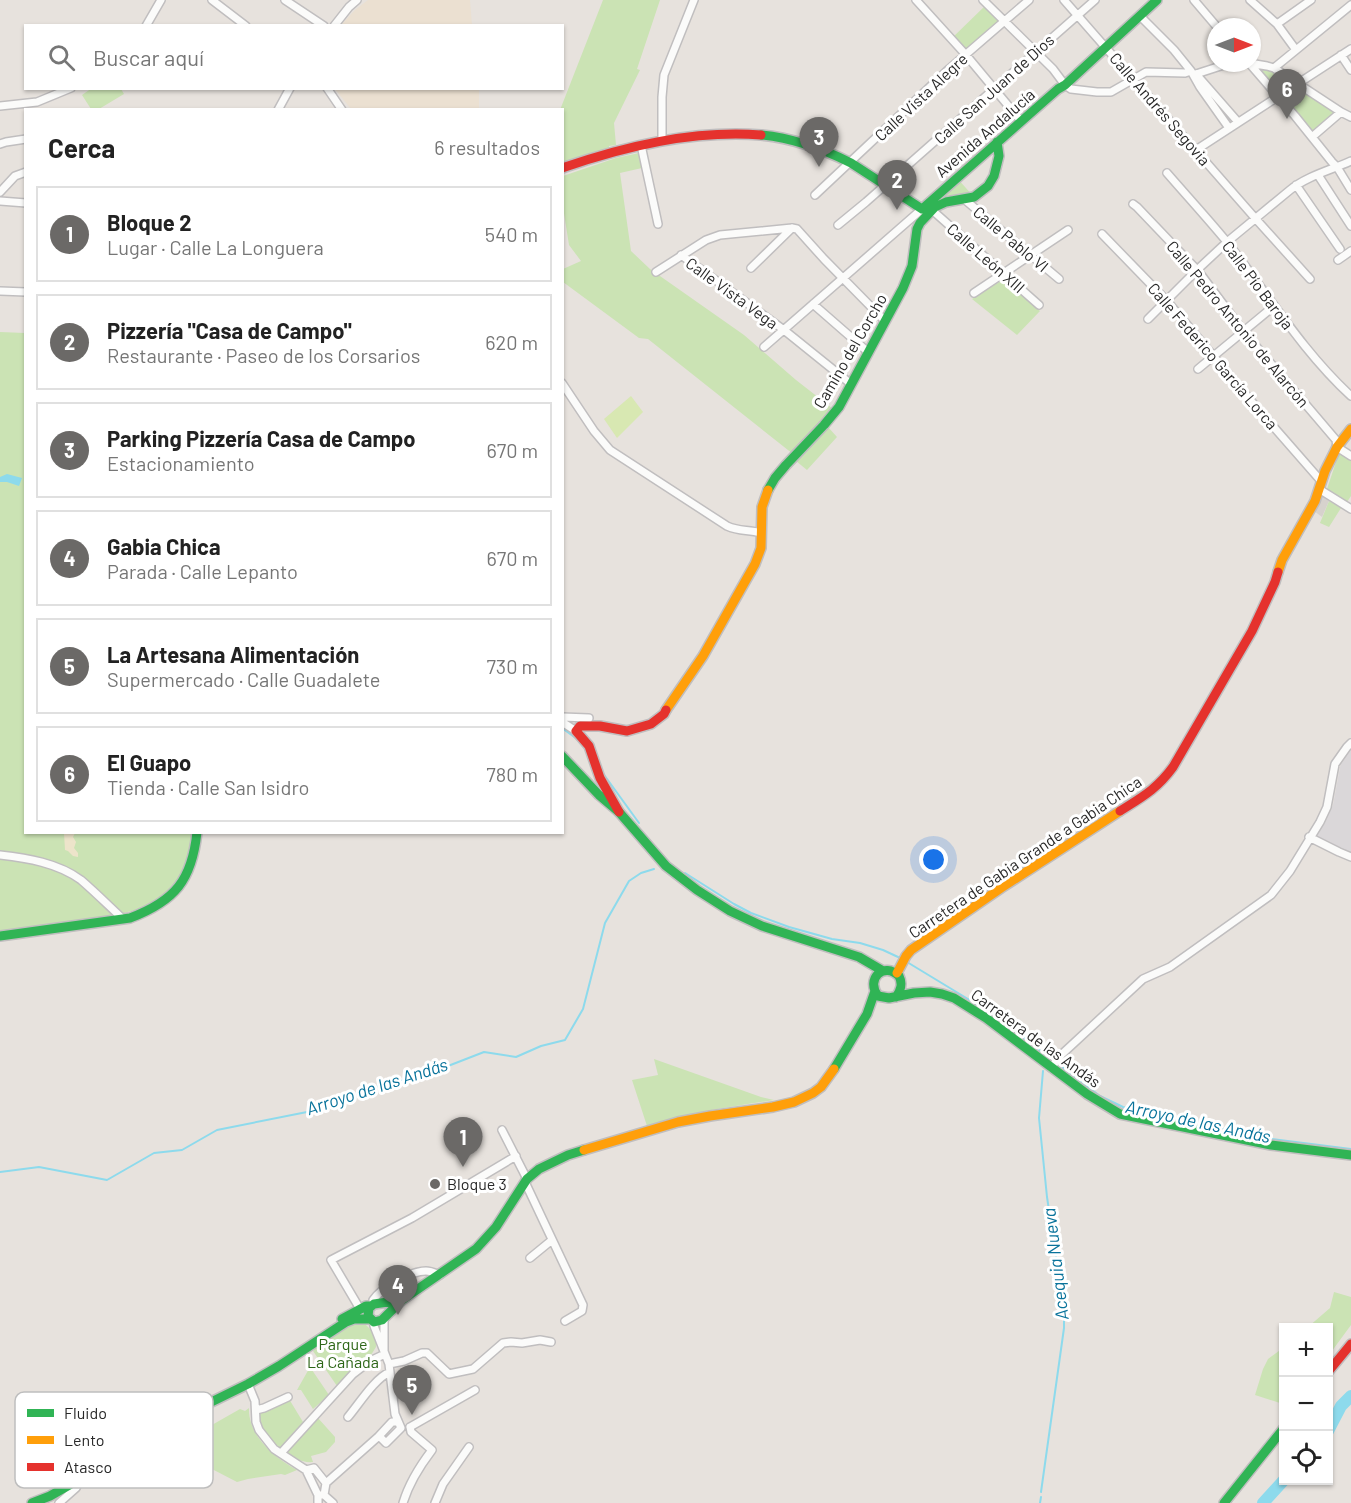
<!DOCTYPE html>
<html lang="es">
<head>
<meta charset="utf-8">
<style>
	:root { --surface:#fff; --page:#f6f6f6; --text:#222; --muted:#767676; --line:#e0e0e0; --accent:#6b6967 }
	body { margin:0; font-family:Barlow,sans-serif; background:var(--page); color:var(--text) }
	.controls { position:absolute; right:18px; bottom:18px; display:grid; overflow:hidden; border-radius:0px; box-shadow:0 2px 4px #0004 }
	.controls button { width:54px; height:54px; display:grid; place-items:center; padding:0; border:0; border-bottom:2px solid var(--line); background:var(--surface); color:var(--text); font:30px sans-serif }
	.compass { position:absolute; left:1207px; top:18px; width:54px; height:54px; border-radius:50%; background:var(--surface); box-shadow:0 2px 4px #0004; rotate:90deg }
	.you { position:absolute; left:934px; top:860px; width:21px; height:21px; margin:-15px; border:4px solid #fff; border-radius:50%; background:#1a73e8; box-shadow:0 0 0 9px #1a73e833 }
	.badge { display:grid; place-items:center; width:39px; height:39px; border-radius:50%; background:var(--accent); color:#fff; font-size:20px; font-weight:700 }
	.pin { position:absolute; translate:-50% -50px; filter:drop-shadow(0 2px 3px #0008) }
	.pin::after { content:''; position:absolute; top:32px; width:21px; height:18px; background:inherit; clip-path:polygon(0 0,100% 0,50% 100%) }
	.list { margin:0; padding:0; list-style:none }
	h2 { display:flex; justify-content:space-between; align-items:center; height:78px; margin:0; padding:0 24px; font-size:26px }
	h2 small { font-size:20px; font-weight:400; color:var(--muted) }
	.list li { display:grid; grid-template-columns:39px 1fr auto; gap:18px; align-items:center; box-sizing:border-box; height:96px; margin:0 12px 12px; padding:0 12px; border:2px solid var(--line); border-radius:0px }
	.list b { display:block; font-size:22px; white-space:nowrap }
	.list p { margin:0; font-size:20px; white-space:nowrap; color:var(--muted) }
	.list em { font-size:20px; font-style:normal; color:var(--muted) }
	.icon { flex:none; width:33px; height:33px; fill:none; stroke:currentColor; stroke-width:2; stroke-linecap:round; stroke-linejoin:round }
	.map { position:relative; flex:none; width:1351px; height:1503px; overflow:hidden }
	.search { position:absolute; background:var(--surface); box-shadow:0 2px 4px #0004; left:24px; top:24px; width:540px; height:66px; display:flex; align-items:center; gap:15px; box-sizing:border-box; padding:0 21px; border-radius:0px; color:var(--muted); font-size:22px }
	.panel { position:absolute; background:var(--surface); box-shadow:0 2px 4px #0004; left:24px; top:108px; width:540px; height:726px; border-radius:0px }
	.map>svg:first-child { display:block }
	.industrial { fill:#dad7d9 }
	.education { fill:#ebe0d1 }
	.green { fill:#cbe3b4 }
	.sand { fill:#ede4ca }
	.pitch { fill:#d8e8b2 }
	.plaza { fill:#d7d2cd }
	.water { fill:#8ddaec }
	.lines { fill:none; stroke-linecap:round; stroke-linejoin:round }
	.stream { stroke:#8ddaec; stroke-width:2 }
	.river { stroke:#8ddaec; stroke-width:12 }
	.street-casing { stroke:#c0bebf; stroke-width:10 }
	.fast-casing { stroke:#c0bebf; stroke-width:12 }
	.slow-casing { stroke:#c0bebf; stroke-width:12 }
	.jam-casing { stroke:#c0bebf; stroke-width:12 }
	.street { stroke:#fbfbfa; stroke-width:7 }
	.fast { stroke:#30b455; stroke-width:9 }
	.slow { stroke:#ff9f0a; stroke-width:9 }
	.jam { stroke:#e5322d; stroke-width:9 }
	.poi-dot { fill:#6b6967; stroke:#fff; stroke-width:2 }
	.labels { text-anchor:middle; stroke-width:6; stroke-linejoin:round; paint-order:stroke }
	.street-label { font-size:16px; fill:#282828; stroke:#fff }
	.poi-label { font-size:16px; fill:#282828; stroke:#fff; text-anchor:start }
	.park-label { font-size:16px; fill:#2d6617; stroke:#fff }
	.water-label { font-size:18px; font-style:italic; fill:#09739b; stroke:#fff }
	.key { fill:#fff; stroke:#bebebe; stroke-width:1.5 }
	.key-label { font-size:16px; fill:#282828 }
</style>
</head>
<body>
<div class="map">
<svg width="1351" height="1503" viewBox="0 0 1351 1503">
	<rect width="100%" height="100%" fill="#e7e2dd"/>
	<path class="industrial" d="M1351 747V853L1315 836 1326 819 1333 805 1341 762Z"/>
	<path class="education" d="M368 0H470L472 25 340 26 355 10Z
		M335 89H479V109H351Z"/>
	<path class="green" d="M603 0H660L637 69 640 70 614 123 616 145 609 146V149L563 163 562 110H560Z
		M987 4 1004 22 966 55 951 39Z
		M1259 67 1274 71 1292 83 1277 92 1258 69Z
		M1298 87 1336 113 1312 133 1282 96Z
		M92 88 121 89 124 94 99 109H91L82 95Z
		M639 153 642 168 620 173 631 251 650 269 744 335 796 380 832 408 814 432 793 454 648 339 639 338 563 282V269L581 261 569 245 563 207V176L616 158Z
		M957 178 974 197 922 209Z
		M1004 279 1040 311 1017 335 972 299Z
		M0 332 25 333 26 832H192C193 856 179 888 158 900 137 913 111 915 87 919 58 924 29 928 0 931Z
		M828 427 837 437 807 470 796 461Z
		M1339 453 1351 460V496L1347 502 1327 489Z
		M1329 501 1341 508 1329 527 1320 523Z
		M654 1059 761 1097 774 1100C731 1107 689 1112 647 1126L632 1080 658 1075Z
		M1334 1292 1351 1297V1325L1329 1355 1328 1328 1308 1327 1330 1308Z
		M356 1323 365 1324 371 1330 376 1343V1347L371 1355 337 1386 313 1351 348 1325Z
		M1283 1348V1404L1255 1395 1263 1369 1268 1359Z
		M310 1367 329 1395 313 1409 301 1390H297Z
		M289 1399 303 1422 280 1450C269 1442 257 1429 259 1414Z
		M249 1408C248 1436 275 1458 297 1470L285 1475 281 1474 248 1479 237 1482 210 1468 182 1448 189 1438 240 1409 245 1411Z
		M318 1418 335 1437V1442L326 1452 311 1456 313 1462C302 1463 294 1458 285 1453Z"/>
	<path class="sand" d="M64 833H75L73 837 76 842 74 848 78 853V857L73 856 68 851 65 850Z"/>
	<path class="pitch" d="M631 396 643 412 617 438 604 419Z"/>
	<path class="plaza" d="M1322 496 1329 501 1322 517 1314 511Z"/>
	<path class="water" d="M7 474 22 478 19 486 7 482H0V477Z"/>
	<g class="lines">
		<path class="stream" d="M562 728 577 739 585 748
			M602 772 639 823
			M685 873 734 904 751 913 789 927 832 939 860 943 883 950 898 957
			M907 962 996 1016 1051 1059
			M1058 1064 1100 1096 1123 1107 1264 1138 1351 1149
			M0 1172 39 1167 107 1180 154 1153 182 1150 217 1130 312 1111 378 1086 430 1073 484 1052 516 1057 541 1046 565 1040 583 1009 605 923 629 881 641 873 654 869
			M1041 1492 1064 1328V1310L1047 1197 1039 1118 1043 1071
			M1040 1503 1041 1497"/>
		<path class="river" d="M1328 1431 1341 1406 1351 1396
			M1263 1503 1284 1480"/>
		<defs>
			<path id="street" d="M212 0 246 26
				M285 0 324 26
				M916 0 966 55 1021 121
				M983 0 1053 69 1065 85 1071 89 1097 92H1111L1146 72 1185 73 1191 71
				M1064 0 1255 218 1310 279
				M1194 0 1217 27
				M1250 0 1277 24 1296 50
				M1140 16 1174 50 1191 71 1200 87 1229 128
				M1277 24 1311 0
				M146 26 161 0
				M334 26 349 7 357 0
				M1341 55 1351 70
				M1249 63 1295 116 1332 162 1337 167 1351 190
				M1249 63 1267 66 1274 68 1341 112 1351 117
				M1274 68 1351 5
				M1196 74 1238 122
				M1196 74 1230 63
				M327 88 342 110
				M0 106 37 102 71 88
				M278 110 290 88
				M1312 137 1341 112
				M662 141V97L664 75 694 0
				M0 144 6 142 26 139
				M641 145 658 224
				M1196 150 1351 49
				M1167 173C1187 196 1208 219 1227 242 1268 294 1302 351 1351 396
				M1318 175 1351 226
				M1296 185 1340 249
				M0 192 15 176 26 172
				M815 195 949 69 1029 0
				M964 199 1059 279
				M0 201 26 203
				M1133 204 1137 207 1199 272 1244 332 1336 440 1337 447 1351 456
				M932 210 1039 305
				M838 225 866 202 1095 0
				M1102 234 1167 301 1258 409 1321 481
				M681 255 784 330 851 384
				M1338 260 1351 251
				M751 268 792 228
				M656 272 706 240 720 235 792 228 797 229 824 259 885 321
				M0 291 26 292
				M974 293 1068 230
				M813 304 868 352
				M1148 319 1197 270 1227 242 1290 190C1307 176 1331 170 1351 161
				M764 347 922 209
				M1198 369 1274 306
				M562 383 594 431 610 450 727 526C740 532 748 529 761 533
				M1319 489 1351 509
				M562 717 589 718
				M562 722 576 731
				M1309 837 1339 852 1351 857
				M0 855C27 858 58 863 81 880 95 892 109 906 123 919
				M1051 1068 1061 1055 1143 979 1170 967 1271 895 1290 871 1320 822 1327 807 1335 764 1347 747 1351 743
				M502 1130 527 1179
				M525 1182 583 1305 582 1311 565 1321
				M530 1258 552 1240
				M374 1304 373 1300C382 1287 411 1271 426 1271 431 1271 435 1273 440 1275
				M360 1309 331 1260 412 1218 516 1156
				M384 1318V1351
				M374 1322V1326L389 1364 395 1414 401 1428 386 1443 379 1436 392 1422H398
				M389 1364 404 1361 422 1353H427L449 1374 473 1369 503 1343 511 1342 522 1343 540 1340 551 1342
				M248 1384 255 1401 256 1422 259 1430 274 1449 306 1470 318 1495V1503
				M256 1410 264 1408 288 1397
				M348 1417C359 1404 375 1378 390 1372
				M410 1427 475 1390
				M281 1453 353 1374 370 1361 385 1354
				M306 1470 314 1468 326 1483 324 1495
				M326 1483 379 1436
				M320 1495H324L333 1503
				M59 1503 76 1488 79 1482 78 1480
				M403 1503C409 1483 419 1467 432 1450L411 1432 410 1427
				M435 1503 443 1484 469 1447"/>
			<path id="fast" d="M761 135C793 138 823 149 851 163L922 209 1058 89 1065 85 1157 0
				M768 490 775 478 786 465 824 425 839 407 903 288 912 266 917 229 920 223 935 207 946 202 974 197 988 186 994 176 999 156 997 142
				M562 756 599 795 619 812 666 866 697 890 730 911 762 926 859 957 883 971
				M0 936 130 918C175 901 192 880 197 832
				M896 997C901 990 903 984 899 976 884 961 865 979 878 996L889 998 914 993 930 992 942 994 954 998 986 1018 1087 1094 1120 1114 1271 1145 1351 1155
				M834 1069 867 1014 875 991
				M402 1300 374 1304 369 1308 368 1316 374 1322 382 1320 402 1300 476 1249 496 1227 527 1179 539 1169 568 1155 584 1150
				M342 1319 366 1306H371
				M32 1503 50 1496 78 1480 141 1432 197 1409 248 1384 279 1366 346 1322 354 1319H370
				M1224 1503 1284 1428"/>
			<path id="slow" d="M1278 572 1282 560 1315 501 1325 471 1337 447 1351 429
				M666 710 703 656 755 564 761 548 762 507 768 490
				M897 973 906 956 911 950 1001 888 1120 811
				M584 1150 678 1122 710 1116 773 1107 794 1102 813 1093 821 1087 834 1069"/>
			<path id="jam" d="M562 168C626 146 693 130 761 135
				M1120 811C1142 797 1157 789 1173 767L1252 631 1275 582 1278 572
				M619 812 600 778 589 746 576 731 580 726H600L627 731 651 724 664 714 666 710
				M1328 1372 1351 1344"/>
		</defs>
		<use href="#street" class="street-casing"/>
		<use href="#fast" class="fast-casing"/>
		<use href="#slow" class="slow-casing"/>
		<use href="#jam" class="jam-casing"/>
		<use href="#street" class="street"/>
		<use href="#fast" class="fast"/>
		<use href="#slow" class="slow"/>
		<use href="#jam" class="jam"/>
	</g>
	<circle class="poi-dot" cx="435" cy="1184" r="6"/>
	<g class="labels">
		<g class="street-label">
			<text transform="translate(994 89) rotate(-42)" y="6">Calle San Juan de Dios</text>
			<text transform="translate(921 97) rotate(-43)" y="6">Calle Vista Alegre</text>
			<text transform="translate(1160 109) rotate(49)" y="6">Calle Andrés Segovia</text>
			<text transform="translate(985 133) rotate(-41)" y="6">Avenida Andalucía</text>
			<text transform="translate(1011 239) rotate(40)" y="6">Calle Pablo VI</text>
			<text transform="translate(986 258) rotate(41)" y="6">Calle León XIII</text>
			<text transform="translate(1258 285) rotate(53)" y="6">Calle Pío Baroja</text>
			<text transform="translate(732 293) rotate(36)" y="6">Calle Vista Vega</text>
			<text transform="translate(1238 324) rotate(50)" y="6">Calle Pedro Antonio de Alarcón</text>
			<text transform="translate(850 351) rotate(-60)" y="6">Camino del Corcho</text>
			<text transform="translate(1213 356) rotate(49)" y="6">Calle Federico García Lorca</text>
			<text transform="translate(1025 857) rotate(-34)" y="6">Carretera de Gabia Grande a Gabia Chica</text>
			<text transform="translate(1036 1038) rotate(36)" y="6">Carretera de las Andás</text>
		</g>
		<g class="poi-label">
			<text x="447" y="1190">Bloque 3</text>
		</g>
		<g class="park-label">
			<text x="343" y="1350">Parque<tspan x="343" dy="18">La Cañada</tspan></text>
		</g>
		<g class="water-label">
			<text transform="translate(377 1087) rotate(-18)" y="6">Arroyo de las Andás</text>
			<text transform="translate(1198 1122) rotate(12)" y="6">Arroyo de las Andás</text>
			<text transform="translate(1056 1264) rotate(-97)" y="6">Acequia Nueva</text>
		</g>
	</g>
	<rect x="15" y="1392" width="198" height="96" rx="9" class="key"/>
	<rect x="27" y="1409" width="27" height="8" fill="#30b455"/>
	<rect x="27" y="1436" width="27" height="8" fill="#ff9f0a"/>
	<rect x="27" y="1463" width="27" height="8" fill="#e5322d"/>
	<g class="key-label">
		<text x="64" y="1419">Fluido</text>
		<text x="64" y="1446">Lento</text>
		<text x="64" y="1473">Atasco</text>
	</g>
</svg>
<div class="controls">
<button>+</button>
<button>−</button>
<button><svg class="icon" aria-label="locate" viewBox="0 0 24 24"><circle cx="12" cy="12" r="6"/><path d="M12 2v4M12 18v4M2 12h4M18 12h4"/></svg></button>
</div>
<svg class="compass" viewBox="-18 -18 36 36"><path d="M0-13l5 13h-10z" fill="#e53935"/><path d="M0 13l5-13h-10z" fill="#767676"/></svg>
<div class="you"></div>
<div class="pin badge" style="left:463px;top:1167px">1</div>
<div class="pin badge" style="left:897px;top:210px">2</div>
<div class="pin badge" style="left:819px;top:167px">3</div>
<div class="pin badge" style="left:398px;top:1315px">4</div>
<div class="pin badge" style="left:412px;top:1415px">5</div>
<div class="pin badge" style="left:1287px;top:119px">6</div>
<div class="search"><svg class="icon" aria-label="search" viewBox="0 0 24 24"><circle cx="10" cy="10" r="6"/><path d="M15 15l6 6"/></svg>Buscar aquí</div>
<section class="panel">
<h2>Cerca<small>6 resultados</small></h2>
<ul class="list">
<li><span class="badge">1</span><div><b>Bloque 2</b><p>Lugar · Calle La Longuera</p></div><em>540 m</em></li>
<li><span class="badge">2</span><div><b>Pizzería &quot;Casa de Campo&quot;</b><p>Restaurante · Paseo de los Corsarios</p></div><em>620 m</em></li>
<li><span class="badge">3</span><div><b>Parking Pizzería Casa de Campo</b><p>Estacionamiento</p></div><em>670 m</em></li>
<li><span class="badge">4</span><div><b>Gabia Chica</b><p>Parada · Calle Lepanto</p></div><em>670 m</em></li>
<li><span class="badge">5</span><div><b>La Artesana Alimentación</b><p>Supermercado · Calle Guadalete</p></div><em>730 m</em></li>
<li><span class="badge">6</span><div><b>El Guapo</b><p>Tienda · Calle San Isidro</p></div><em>780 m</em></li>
</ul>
</section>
</div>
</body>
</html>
